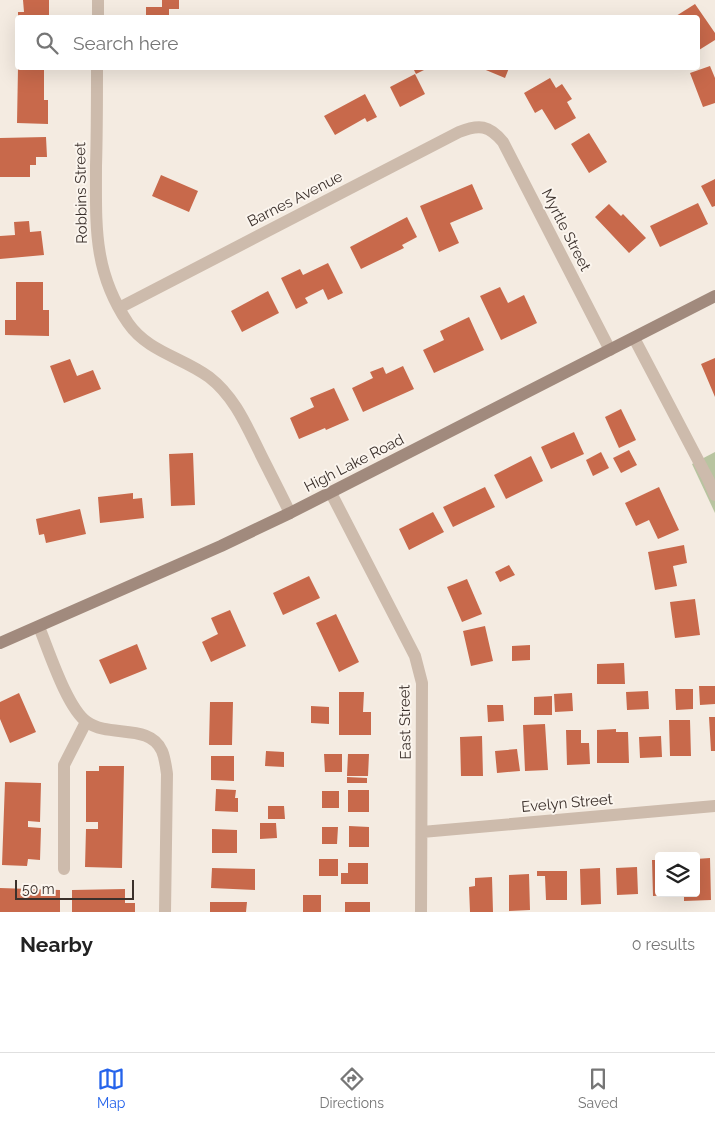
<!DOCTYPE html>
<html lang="en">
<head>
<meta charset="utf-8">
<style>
	:root { --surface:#fff; --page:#f6f6f6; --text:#222; --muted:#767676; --line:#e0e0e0; --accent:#2563eb }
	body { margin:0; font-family:Raleway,sans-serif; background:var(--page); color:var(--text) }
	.controls { position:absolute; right:15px; bottom:15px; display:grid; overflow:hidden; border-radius:5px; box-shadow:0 5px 20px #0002 }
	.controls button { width:45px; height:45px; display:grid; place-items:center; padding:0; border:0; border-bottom:1px solid var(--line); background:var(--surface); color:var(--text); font:25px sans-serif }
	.scale { position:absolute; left:15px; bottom:12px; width:119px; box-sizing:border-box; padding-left:5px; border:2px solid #3b302b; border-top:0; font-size:14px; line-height:18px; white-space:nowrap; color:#3b302b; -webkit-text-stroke:4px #fbf5ee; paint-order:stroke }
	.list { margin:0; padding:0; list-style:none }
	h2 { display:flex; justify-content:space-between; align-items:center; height:65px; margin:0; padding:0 20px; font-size:21px }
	h2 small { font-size:16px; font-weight:400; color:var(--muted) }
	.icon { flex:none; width:28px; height:28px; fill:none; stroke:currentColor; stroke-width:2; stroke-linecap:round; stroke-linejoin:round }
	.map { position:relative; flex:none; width:715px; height:912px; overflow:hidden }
	.search { position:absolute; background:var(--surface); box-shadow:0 5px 20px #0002; left:15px; right:15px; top:15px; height:55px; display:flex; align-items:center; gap:12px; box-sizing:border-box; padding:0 18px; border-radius:5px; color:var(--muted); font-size:19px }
	.sheet { height:140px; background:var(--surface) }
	nav { display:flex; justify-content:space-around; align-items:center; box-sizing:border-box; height:70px; border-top:1px solid var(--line); background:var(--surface); font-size:14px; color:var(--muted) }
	nav a { display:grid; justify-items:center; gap:2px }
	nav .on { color:var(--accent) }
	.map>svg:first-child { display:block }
	.green { fill:#b8c4a0 }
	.building { fill:#c8694b }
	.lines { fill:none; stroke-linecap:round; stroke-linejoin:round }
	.street { stroke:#cdbbac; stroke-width:12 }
	.secondary { stroke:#a18a7d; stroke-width:12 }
	.labels { text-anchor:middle; stroke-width:4; stroke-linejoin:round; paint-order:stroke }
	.street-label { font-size:15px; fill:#3b302b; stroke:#fbf5ee }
</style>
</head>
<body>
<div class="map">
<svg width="715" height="912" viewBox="0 0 715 912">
	<rect width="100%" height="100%" fill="#f4ebe1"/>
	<path class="green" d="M715 452V513L692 464Z"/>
	<path class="building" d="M23 0H49V18H18V12H24Z
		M162 0H179V9H169V18H146V7H162Z
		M695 4 715 33V40L699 50 698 18H677L676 16Z
		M710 66 715 78V103L703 107 690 73Z
		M18 68H44V100H48V124L17 123Z
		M413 68H423L424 70 416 74Z
		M481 68H509L505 78Z
		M415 74 425 94 400 107 390 87Z
		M550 78 556 88 562 84 572 99 567 102 576 118 555 130 542 109 535 113 524 93Z
		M365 94 377 117 367 122 365 118 335 135 324 116Z
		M589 133 607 162 589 173 571 144Z
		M46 137 47 157H36V165H30V177H0V138Z
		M161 175 198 191 189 212 152 196Z
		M715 179V206L712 207 701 186Z
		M472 184 483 209 450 223 459 243 439 252 420 206Z
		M698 203 708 224 660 247 650 226Z
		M609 204 621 216 623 214 646 238 629 253 595 217Z
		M407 217 417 237 402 245 404 248 361 269 350 247Z
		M29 221 30 232 41 231 44 255 0 259V236L15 235 14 222Z
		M328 263 343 293 328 300 323 289 305 298 308 303 296 309 281 278 300 269 303 275Z
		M16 282H43V310H49V336L5 335V320H16Z
		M500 287 508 303 524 295 537 323 501 340 480 296Z
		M268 291 279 313 242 332 231 311Z
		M469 317 484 350 434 373 423 350 444 340 440 331Z
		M715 358V397L701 364Z
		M70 359 77 376 93 370 101 389 64 403 50 366Z
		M403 366 414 389 363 412 352 388 373 378 370 372 383 367 386 374Z
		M334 388 349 420 326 430 325 428 299 439 290 418 314 407 310 398Z
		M621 409 636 440 619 448 605 417Z
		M574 432 584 454 551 469 541 447Z
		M629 450 637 465 621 473 613 458Z
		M601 452 609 468 593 476 586 460Z
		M193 453 195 505 171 506 169 454Z
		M531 456 543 481 506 499 494 475Z
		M485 487 495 507 453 527 443 507Z
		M659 487 679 530 658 539 649 520 636 526 625 503Z
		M133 493V499L142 498 144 518 100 523 98 497Z
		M80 509 86 534 46 543 44 534 39 535 36 519Z
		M433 512 444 532 409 550 399 529Z
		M684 545 687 563 673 566 677 586 655 590 648 552Z
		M509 565 515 575 500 582 495 572Z
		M309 576 320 598 283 615 273 593Z
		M467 579 482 614 462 622 447 587Z
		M695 599 700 635 675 638 670 602Z
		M230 610 246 646 211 662 202 642 218 634 211 618Z
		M336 614 359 662 339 672 316 623Z
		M485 626 493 661 471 666 463 631Z
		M137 644 147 669 110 684 99 660Z
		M530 645V660L512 661V646Z
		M624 663 625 684H597V664Z
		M699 686H715V704L700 705Z
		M675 689H693V709L676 710Z
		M648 691 649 709 627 710 626 692Z
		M339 692H364L363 712H371V735H339Z
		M19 693 36 732 10 743 0 719V702Z
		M572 693 573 711 555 712 554 694Z
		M552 696V715H534V697Z
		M210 702H233L232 745H209Z
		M487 705H503L504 721 488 722Z
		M311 706 329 707V724L311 723Z
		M709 717H715V751H711Z
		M669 720H690L691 756H670Z
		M545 724 548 770 525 771 523 725Z
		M616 729V732H628L629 763H597V730Z
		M566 730H581V743H589L590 764 567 765Z
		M482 736 483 776H461L460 737Z
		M661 736 662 757 640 758 639 737Z
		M517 749 520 771 497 773 495 751Z
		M266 751 284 752V767L265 766Z
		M324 754H342V772H325Z
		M348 754H369L368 776H347Z
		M211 756H234V781L211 780Z
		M99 766H124L122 868 85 867 86 829H98V822H86V771H99Z
		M347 777 367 778V783H347Z
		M5 782 41 783 40 822 28 821V827L41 828 40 860 28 859 27 866 2 865Z
		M216 789 236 790 235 798H238V812L215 811Z
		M348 790H369V812H348Z
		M322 791H339V808H322Z
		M268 806H284L285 819H268Z
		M260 823H276L277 838 260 839Z
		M349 826 369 827V847H349Z
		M322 827H338L337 844H322Z
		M212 829 237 830V853H212Z
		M710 858 711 900 684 901V893H696V859Z
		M319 859H338V876H319Z
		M652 860H659V893H671V895L653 896Z
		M348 863H368V884H341V873H348Z
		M637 867 638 894 617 895 616 868Z
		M212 868 255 869V890L211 888Z
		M600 868 601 904 581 905 580 869Z
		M537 871H567V900H546L545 876H537Z
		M529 874 530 910 509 911V875Z
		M492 877 493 912H470L469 887 475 886V878Z
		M0 888 60 890V912H0Z
		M125 889V903H135V912H72V890Z
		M303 895H321V912H303Z
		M210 902H247L246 912H210Z
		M345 902H370V912H345Z"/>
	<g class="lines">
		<path class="street" d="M98 18V0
			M97 68C97 100 97 133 96 166 96 226 93 271 128 323 148 352 182 357 209 377 235 397 247 427 261 455 271 475 281 494 290 513
			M119 308 459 132C479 124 489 125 503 142L610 350
			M634 338 708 479 715 495
			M331 493 415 656 422 683 421 912
			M39 627C49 651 67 708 87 722 109 738 150 723 162 751 165 758 166 767 167 774L165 912
			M422 832 715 806
			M64 869V765L86 722"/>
		<path class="secondary" d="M0 643 221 546 290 513 715 296"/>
	</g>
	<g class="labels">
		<g class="street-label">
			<text transform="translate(81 193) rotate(-91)" y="5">Robbins Street</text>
			<text transform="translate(295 199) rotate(-27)" y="5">Barnes Avenue</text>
			<text transform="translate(566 230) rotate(63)" y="5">Myrtle Street</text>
			<text transform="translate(354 463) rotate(-27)" y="5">High Lake Road</text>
			<text transform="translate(405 722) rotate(-91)" y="5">East Street</text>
			<text transform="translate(567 803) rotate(-5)" y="5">Evelyn Street</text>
		</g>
	</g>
</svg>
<div class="controls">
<button><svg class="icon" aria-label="layers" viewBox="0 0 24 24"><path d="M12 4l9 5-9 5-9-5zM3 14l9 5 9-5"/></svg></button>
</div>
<div class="scale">50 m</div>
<div class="search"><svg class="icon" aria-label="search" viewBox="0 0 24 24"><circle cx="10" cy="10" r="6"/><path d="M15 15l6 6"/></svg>Search here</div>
</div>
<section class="sheet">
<h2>Nearby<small>0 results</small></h2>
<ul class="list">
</ul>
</section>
<nav>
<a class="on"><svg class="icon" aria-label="map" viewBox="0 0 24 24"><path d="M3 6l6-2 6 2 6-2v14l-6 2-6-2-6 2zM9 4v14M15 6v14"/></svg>Map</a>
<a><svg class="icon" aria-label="directions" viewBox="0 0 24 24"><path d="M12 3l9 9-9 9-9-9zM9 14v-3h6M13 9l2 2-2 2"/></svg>Directions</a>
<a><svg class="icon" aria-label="saved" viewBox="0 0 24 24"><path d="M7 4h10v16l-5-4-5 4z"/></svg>Saved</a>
</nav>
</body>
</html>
